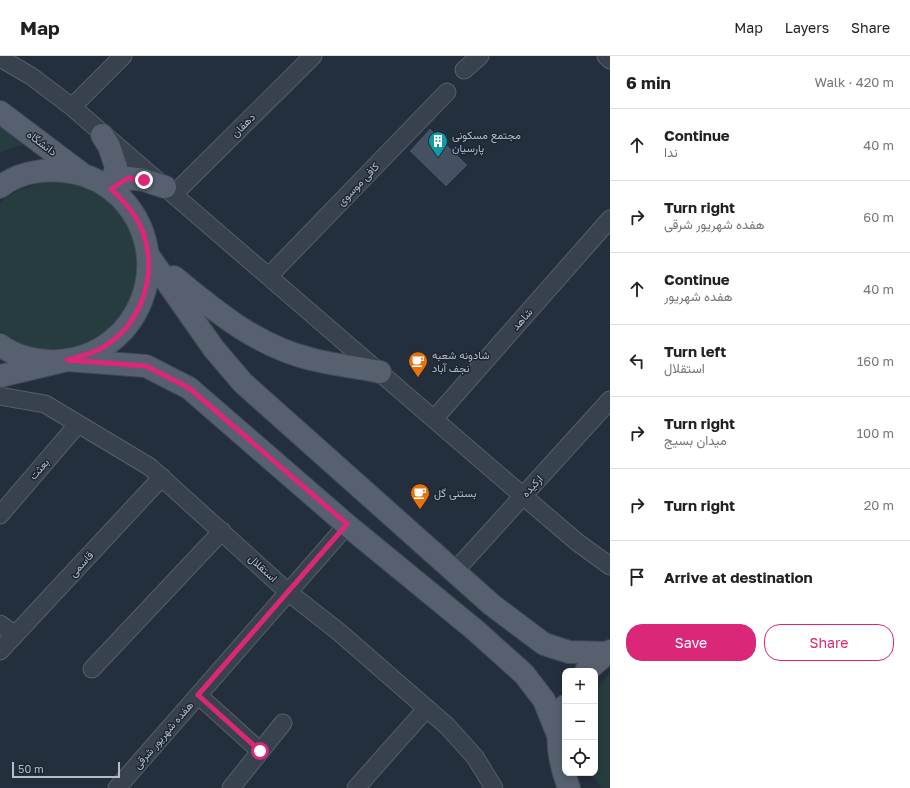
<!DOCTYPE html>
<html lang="en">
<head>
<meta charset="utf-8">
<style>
	:root { --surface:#fff; --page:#f6f6f6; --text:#202124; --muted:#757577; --line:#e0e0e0; --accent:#db2777 }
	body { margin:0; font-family:"Golos Text",Vazirmatn,sans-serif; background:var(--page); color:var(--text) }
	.controls { position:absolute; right:12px; bottom:12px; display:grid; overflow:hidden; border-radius:8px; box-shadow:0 2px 6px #0003 }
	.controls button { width:36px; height:36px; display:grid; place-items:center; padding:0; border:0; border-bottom:1px solid var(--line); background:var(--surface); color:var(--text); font:20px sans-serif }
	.scale { position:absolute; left:12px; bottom:10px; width:108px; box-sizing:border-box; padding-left:4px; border:2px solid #b4bcc9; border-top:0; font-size:11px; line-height:14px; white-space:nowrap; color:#b4bcc9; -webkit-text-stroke:3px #1d2633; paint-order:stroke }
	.stop { position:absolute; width:12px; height:12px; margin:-9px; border:3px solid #db2777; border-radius:50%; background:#fff }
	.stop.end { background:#db2777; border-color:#fff; box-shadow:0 1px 4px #0008 }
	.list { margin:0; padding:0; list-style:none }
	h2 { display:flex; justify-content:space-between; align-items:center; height:52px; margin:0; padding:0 16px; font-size:17px }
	h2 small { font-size:13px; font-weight:400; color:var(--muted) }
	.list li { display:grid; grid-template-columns:26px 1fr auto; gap:12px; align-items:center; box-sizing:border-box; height:72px; padding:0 16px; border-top:1px solid var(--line) }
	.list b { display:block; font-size:15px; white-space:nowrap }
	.list p { margin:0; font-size:13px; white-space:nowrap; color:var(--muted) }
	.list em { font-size:13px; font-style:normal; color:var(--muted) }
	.actions { display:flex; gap:8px; padding:12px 16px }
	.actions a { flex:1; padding:9px 0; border:1px solid var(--accent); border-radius:16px; text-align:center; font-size:14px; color:var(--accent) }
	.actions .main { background:var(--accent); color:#fff }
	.icon { flex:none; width:22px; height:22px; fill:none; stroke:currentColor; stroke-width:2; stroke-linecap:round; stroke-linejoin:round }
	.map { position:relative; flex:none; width:610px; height:732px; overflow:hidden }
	header { display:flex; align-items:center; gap:24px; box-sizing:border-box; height:56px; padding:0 20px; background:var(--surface); border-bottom:1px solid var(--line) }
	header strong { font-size:19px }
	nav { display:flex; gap:22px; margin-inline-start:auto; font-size:14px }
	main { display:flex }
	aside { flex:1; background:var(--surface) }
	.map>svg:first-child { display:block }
	.green { fill:#263c3f }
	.building { fill:#455162; stroke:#1f2835 }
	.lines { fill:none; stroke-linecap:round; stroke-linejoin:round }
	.minor-casing { stroke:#565f6c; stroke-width:19 }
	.major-casing { stroke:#414a57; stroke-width:24 }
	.minor { stroke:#38414e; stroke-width:17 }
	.major { stroke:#56606e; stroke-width:22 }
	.route { stroke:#db2777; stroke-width:5 }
	.labels { text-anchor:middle; stroke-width:3; stroke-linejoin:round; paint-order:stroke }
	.street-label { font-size:11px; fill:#b4bcc9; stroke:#1d2633 }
	.poi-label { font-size:11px; fill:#b4bcc9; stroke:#1d2633; text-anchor:start }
</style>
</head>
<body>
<header>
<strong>Map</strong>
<nav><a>Map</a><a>Layers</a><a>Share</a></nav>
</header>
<main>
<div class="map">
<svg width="610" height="732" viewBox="0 0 610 732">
	<rect width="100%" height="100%" fill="#242f3e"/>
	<path class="green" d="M0 57 28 87 0 96Z
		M45 126H59L87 132 111 147 121 157 134 182 139 210 129 251 111 273 75 293 47 295 20 289 0 276V146L18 134Z
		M610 617V732H601L591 717H595V635Z"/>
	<path class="building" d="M430 72 468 109 446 131 409 95Z"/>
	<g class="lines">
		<defs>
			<path id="minor" d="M606 0 610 4
				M0 2 31 20 72 51 523 440 577 486 610 510
				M464 14 480 0
				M72 51 123 0
				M174 138 313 0
				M269 220 447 36
				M0 340 45 348 150 411 288 536 339 576 447 670 475 701 494 732
				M434 363 610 163
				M0 459 78 368
				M454 516 610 344
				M0 568 15 579
				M0 595 162 421
				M92 613 222 475
				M198 639 260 695
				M117 732 347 469
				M231 732 283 667
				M356 732 427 652"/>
			<path id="major" d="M0 56 81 117
				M102 79 109 90 116 111 111 133
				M0 131C21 114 51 112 75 117 92 120 108 130 120 141 178 200 141 300 58 305 38 306 16 301 0 289
				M111 133 129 122 144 124 165 131
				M148 199 214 293 243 327 492 549 544 588 569 596 607 597
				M174 221C215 255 257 290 311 303 333 309 357 311 380 316
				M0 320 67 304 146 310 189 332 347 469 475 574 524 618 544 644 558 679
				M586 615 610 595
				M565 650C553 676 559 706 569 732"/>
		</defs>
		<use href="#minor" class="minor-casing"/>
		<use href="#major" class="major-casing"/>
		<use href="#minor" class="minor"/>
		<use href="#major" class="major"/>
	</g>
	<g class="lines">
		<path class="route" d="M144 124 128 122 111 133C124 145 136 158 142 174 159 218 142 268 102 292 91 298 79 301 67 304L146 310 189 332 347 468 198 639 260 695"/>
	</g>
	<defs>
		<symbol id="building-pin" viewBox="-11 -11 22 30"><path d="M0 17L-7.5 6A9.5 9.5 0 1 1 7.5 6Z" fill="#0f9aa8" stroke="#1d2633"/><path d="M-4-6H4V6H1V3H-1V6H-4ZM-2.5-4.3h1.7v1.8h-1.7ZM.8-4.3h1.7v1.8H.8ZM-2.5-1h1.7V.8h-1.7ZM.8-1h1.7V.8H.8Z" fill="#fff"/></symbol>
		<symbol id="cafe-pin" viewBox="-11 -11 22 30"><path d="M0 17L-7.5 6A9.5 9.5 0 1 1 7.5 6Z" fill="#e8710a" stroke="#1d2633"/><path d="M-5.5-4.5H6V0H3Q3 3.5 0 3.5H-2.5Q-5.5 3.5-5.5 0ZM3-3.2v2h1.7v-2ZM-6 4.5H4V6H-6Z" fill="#fff"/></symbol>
	</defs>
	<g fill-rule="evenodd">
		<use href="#building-pin" x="427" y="74" width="22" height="30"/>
		<use href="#cafe-pin" x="407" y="294" width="22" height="30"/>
		<use href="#cafe-pin" x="409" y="426" width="22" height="30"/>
	</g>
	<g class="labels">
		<g class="street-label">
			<text transform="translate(243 69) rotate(-45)" y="4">دهقان</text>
			<text transform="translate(42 87) rotate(37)" y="4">دانشگاه</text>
			<text transform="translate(358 128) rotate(-46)" y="4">کافی موسوی</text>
			<text transform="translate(522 263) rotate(-49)" y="4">شاهد</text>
			<text transform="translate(39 413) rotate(-49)" y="4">بعثت</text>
			<text transform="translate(532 430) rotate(-48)" y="4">ارکیده</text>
			<text transform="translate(81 508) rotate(-47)" y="4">قاسمی</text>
			<text transform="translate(263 512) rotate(43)" y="4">استقلال</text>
			<text transform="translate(163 679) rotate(-49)" y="4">هفده شهریور شرقی</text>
		</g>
		<g class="poi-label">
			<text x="452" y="83">مجتمع مسکونی<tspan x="452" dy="13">پارسیان</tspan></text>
			<text x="432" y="303">شادونه شعبه<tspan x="432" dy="13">نجف آباد</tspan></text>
			<text x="434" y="441">بستنی گل</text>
		</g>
	</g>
</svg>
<div class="controls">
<button>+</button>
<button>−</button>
<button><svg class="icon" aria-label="locate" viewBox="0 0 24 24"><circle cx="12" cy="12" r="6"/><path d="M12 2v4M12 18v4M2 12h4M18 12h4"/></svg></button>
</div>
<div class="scale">50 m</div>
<div class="stop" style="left:260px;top:695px"></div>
<div class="stop end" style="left:144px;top:124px"></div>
</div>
<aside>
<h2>6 min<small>Walk · 420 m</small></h2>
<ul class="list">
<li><svg class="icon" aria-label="ahead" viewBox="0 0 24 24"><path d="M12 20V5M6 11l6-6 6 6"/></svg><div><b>Continue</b><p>ندا</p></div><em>40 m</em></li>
<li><svg class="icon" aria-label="right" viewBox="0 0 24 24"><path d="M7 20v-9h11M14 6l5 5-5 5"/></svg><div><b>Turn right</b><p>هفده شهریور شرقی</p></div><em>60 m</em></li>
<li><svg class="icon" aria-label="ahead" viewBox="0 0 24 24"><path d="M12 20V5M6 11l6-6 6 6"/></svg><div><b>Continue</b><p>هفده شهریور</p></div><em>40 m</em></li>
<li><svg class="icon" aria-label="left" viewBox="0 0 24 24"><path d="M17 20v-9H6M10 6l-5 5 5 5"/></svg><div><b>Turn left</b><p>استقلال</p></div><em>160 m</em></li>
<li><svg class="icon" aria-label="right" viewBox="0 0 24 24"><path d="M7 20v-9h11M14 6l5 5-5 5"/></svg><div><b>Turn right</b><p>میدان بسیج</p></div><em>100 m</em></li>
<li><svg class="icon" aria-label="right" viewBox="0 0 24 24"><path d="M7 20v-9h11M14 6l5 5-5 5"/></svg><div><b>Turn right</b></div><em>20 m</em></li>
<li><svg class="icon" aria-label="arrive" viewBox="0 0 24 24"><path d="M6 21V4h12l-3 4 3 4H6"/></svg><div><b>Arrive at destination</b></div></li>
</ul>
<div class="actions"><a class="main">Save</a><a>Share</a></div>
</aside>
</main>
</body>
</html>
